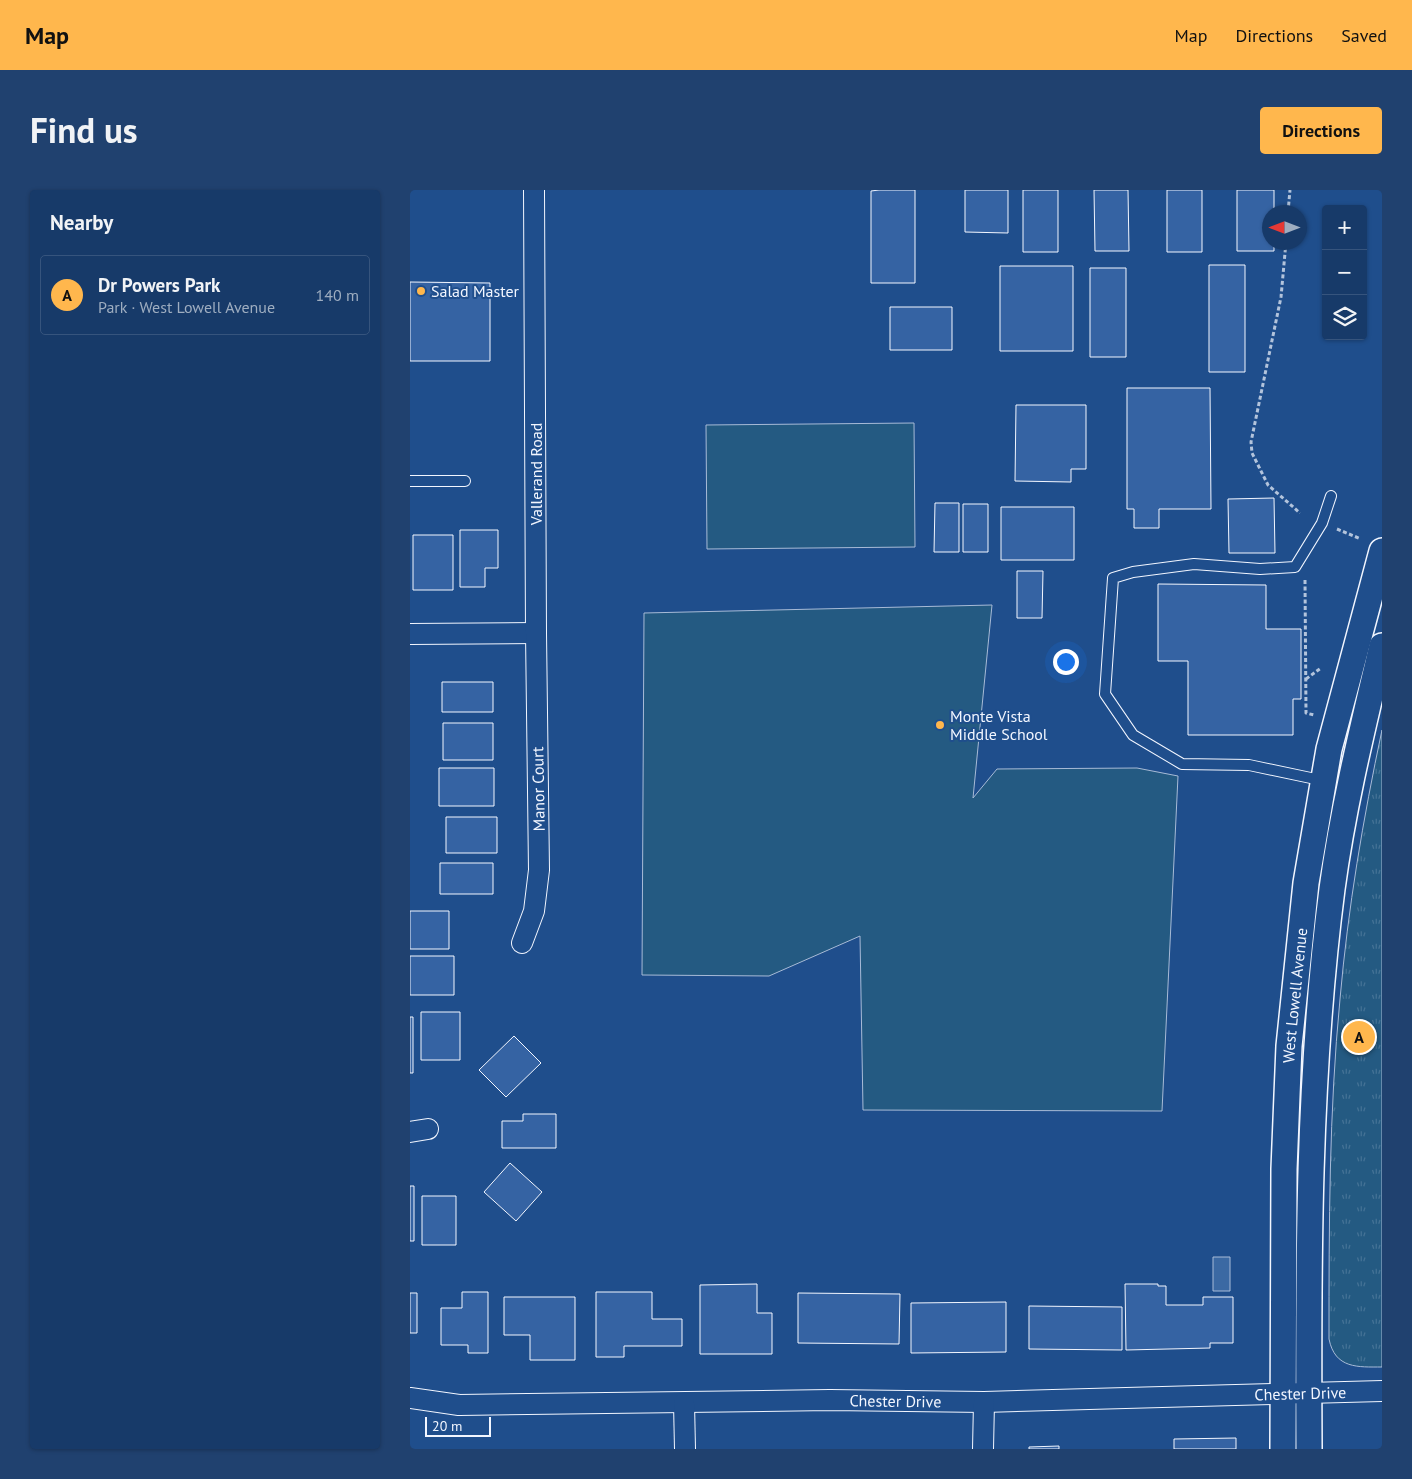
<!DOCTYPE html>
<html lang="en">
<head>
<meta charset="utf-8">
<style>
	:root { --surface:#173a69; --page:#20416f; --text:#f1f3f6; --muted:#9eadc0; --line:#36547d; --accent:#ffb74d }
	body { margin:0; font-family:"PT Sans",sans-serif; background:var(--page); color:var(--text) }
	.controls { position:absolute; right:15px; top:15px; display:grid; overflow:hidden; border-radius:5px; box-shadow:0 1px 4px #0004 }
	.controls button { width:45px; height:45px; display:grid; place-items:center; padding:0; border:0; border-bottom:1px solid var(--line); background:var(--surface); color:var(--text); font:25px sans-serif }
	.compass { position:absolute; left:852px; top:15px; width:45px; height:45px; border-radius:50%; background:var(--surface); box-shadow:0 1px 4px #0004; rotate:270deg }
	.scale { position:absolute; left:15px; bottom:12px; width:66px; box-sizing:border-box; padding-left:5px; border:2px solid #f2f6ff; border-top:0; font-size:14px; line-height:18px; white-space:nowrap; color:#f2f6ff; -webkit-text-stroke:4px #1f4e8c; paint-order:stroke }
	.you { position:absolute; left:655px; top:471px; width:18px; height:18px; margin:-12px; border:4px solid #fff; border-radius:50%; background:#1a73e8; box-shadow:0 0 0 8px #1a73e833 }
	.badge { display:grid; place-items:center; width:32px; height:32px; border-radius:50%; background:var(--accent); color:#111; font-size:16px; font-weight:700 }
	.pin { position:absolute; translate:-50% -50%; border:2px solid #fff; box-shadow:0 1px 5px #0006 }
	.list { margin:0; padding:0; list-style:none }
	h2 { display:flex; justify-content:space-between; align-items:center; height:65px; margin:0; padding:0 20px; font-size:21px }
	h2 small { font-size:16px; font-weight:400; color:var(--muted) }
	.list li { display:grid; grid-template-columns:32px 1fr auto; gap:15px; align-items:center; box-sizing:border-box; height:80px; margin:0 10px 10px; padding:0 10px; border:1px solid var(--line); border-radius:5px }
	.list b { display:block; font-size:19px; white-space:nowrap }
	.list p { margin:0; font-size:16px; white-space:nowrap; color:var(--muted) }
	.list em { font-size:16px; font-style:normal; color:var(--muted) }
	.icon { flex:none; width:28px; height:28px; fill:none; stroke:currentColor; stroke-width:2; stroke-linecap:round; stroke-linejoin:round }
	.map { position:relative; flex:none; width:972px; height:1259px; overflow:hidden; border-radius:5px }
	header { display:flex; align-items:center; gap:30px; box-sizing:border-box; height:70px; padding:0 25px; background:var(--accent); color:#111 }
	header strong { font-size:24px }
	nav { display:flex; gap:28px; margin-inline-start:auto; font-size:18px }
	.intro { display:flex; align-items:center; justify-content:space-between; box-sizing:border-box; height:120px; padding:0 30px }
	h1 { margin:0; font-size:35px }
	.button { padding:12px 22px; border-radius:5px; background:var(--accent); color:#111; font-size:18px; font-weight:700 }
	main { display:flex; gap:30px; padding:0 30px }
	aside { flex:1; background:var(--surface); border-radius:5px; box-shadow:0 1px 4px #0004 }
	.map>svg:first-child { display:block }
	.grass { fill:#245a82; stroke:#a8bbd7 }
	.park { fill:url(#park-tufts); stroke:#a8bbd7 }
	.water { fill:#3b69a3; stroke:#a8bbd7 }
	.building { fill:#3563a3; stroke:#f2f6ff }
	.lines { fill:none; stroke-linecap:round; stroke-linejoin:round }
	.service-casing { stroke:#f2f6ff; stroke-width:12 }
	.minor-casing { stroke:#f2f6ff; stroke-width:22 }
	.tertiary-casing { stroke:#f2f6ff; stroke-width:28 }
	.path { stroke:#b3c4dc; stroke-width:3; stroke-dasharray:4 2.5; stroke-linecap:butt }
	.service { stroke:#1f4e8c; stroke-width:10 }
	.minor { stroke:#1f4e8c; stroke-width:20 }
	.tertiary { stroke:#1f4e8c; stroke-width:25 }
	.poi-dot { fill:#ffb74d; stroke:#1f4e8c; stroke-width:2 }
	.labels { text-anchor:middle; stroke-width:4; stroke-linejoin:round; paint-order:stroke }
	.poi-label { font-size:16px; fill:#f2f6ff; stroke:#1f4e8c; text-anchor:start }
	.street-label { font-size:16px; fill:#f2f6ff; stroke:#1f4e8c }
</style>
</head>
<body>
<header>
<strong>Map</strong>
<nav><a>Map</a><a>Directions</a><a>Saved</a></nav>
</header>
<div class="intro"><h1>Find us</h1><a class="button">Directions</a></div>
<main>
<aside>
<h2>Nearby<small></small></h2>
<ul class="list">
<li><span class="badge">A</span><div><b>Dr Powers Park</b><p>Park · West Lowell Avenue</p></div><em>140 m</em></li>
</ul>
</aside>
<div class="map">
<svg width="972" height="1259" viewBox="0 0 972 1259">
	<defs>
		<pattern id="park-tufts" width="24" height="20" patternUnits="userSpaceOnUse" patternTransform="scale(1.25)"><rect width="24" height="20" fill="#245a82"/><path d="M3 7l-1-3M5 7V3M7 7l1-3M15 17l-1-3M17 17v-4M19 17l1-3" fill="none" stroke="#447295"/></pattern>
	</defs>
	<rect width="100%" height="100%" fill="#1f4e8c"/>
	<path class="grass" d="M504 233 505 357 297 359 296 235Z
		M582 415 563 608 587 579 727 578 768 586 752 921 453 920 450 746 359 786 232 785 234 423Z"/>
	<path class="park" d="M972 540V1177C948 1177 925 1179 919 1149 919 1036 919 922 930 809 938 718 953 629 972 540Z"/>
	<path class="water" d="M803 1067H820V1101H803Z"/>
	<path class="building" d="M469 0H505V93H461V1Z
		M555 0H598V43L555 42Z
		M613 0H648V62H613Z
		M684 0H718L719 61H685Z
		M757 0H792V62H757Z
		M827 0H864V22H859V52H864V61H827Z
		M799 75H835V182H799Z
		M590 76H663V161H590Z
		M680 78H716V167H680Z
		M0 92 80 93V171H0Z
		M480 117H542V160H480Z
		M717 198H800L801 319H749V338H724V319H717Z
		M606 215H676V279H661V292L605 291Z
		M864 308 865 363H819L818 309Z
		M525 313H549V362H524Z
		M553 314H578V362H553Z
		M591 317H664V370H591Z
		M50 340H88V378H75V397H50Z
		M3 345H43V400H3Z
		M607 381H633L632 428H607Z
		M748 394 856 395V439H891V509H883V545H778V471H748Z
		M32 492H83V522H32Z
		M33 533H83V570H33Z
		M29 578H84V616H29Z
		M36 627H87V663H36Z
		M30 673H83V704H30Z
		M0 721H39V759H0Z
		M0 766H44V805H0Z
		M11 822H50V870H11Z
		M0 827H3V883H0Z
		M104 846 131 873 96 907 69 880Z
		M113 924H146V958H92V931H113Z
		M100 973 132 1002 106 1031 74 1002Z
		M0 996H4V1051H0Z
		M12 1006H46V1055H12Z
		M347 1094V1123H362V1164H290V1095Z
		M715 1094H748V1096H756V1115H793V1107H823V1153H800V1158L716 1160Z
		M52 1102H78V1163H58V1155H31V1118H52Z
		M186 1102H242V1129H272V1156H214V1167H186Z
		M0 1103H7V1143H0Z
		M388 1103 490 1104 489 1154 388 1153Z
		M94 1107H165V1170H120V1145H94Z
		M596 1112V1162L501 1163V1113Z
		M619 1116 712 1117V1160L619 1159Z
		M826 1248V1259H764V1249Z
		M649 1256V1259H619V1257Z"/>
	<g class="lines">
		<defs>
			<path id="service" d="M0 291H55
				M915 591 839 575 772 574 723 545 695 504 703 388 723 382 784 374 850 379 885 377 912 333 921 306"/>
			<g id="minor">
				<path d="M0 444 126 443"/>
				<path d="M112 753 124 721 129 680 126 443 124 0"/>
				<path d="M0 942 18 939"/>
				<path id="s1" d="M0 1208 49 1215 420 1210 574 1212 972 1201"/>
				<path d="M274 1213 275 1259"/>
				<path d="M573 1259 574 1212"/>
			</g>
			<g id="tertiary">
				<path id="s2" d="M873 1259 874 979 879 856 896 693 919 559 972 361"/>
				<path d="M899 1259C898 1072 898 884 922 699 933 617 953 536 972 456"/>
			</g>
		</defs>
		<use href="#service" class="service-casing"/>
		<use href="#minor" class="minor-casing"/>
		<use href="#tertiary" class="tertiary-casing"/>
		<path class="path" d="M878 22 880 0
			M876 52 871 107 841 252 842 263 858 295 890 323
			M927 339 951 349
			M895 390 896 523 904 525
			M896 489 911 478"/>
		<use href="#service" class="service"/>
		<use href="#minor" class="minor"/>
		<use href="#tertiary" class="tertiary"/>
	</g>
	<g class="poi-dot">
		<circle cx="11" cy="101" r="5"/>
		<circle cx="530" cy="535" r="5"/>
	</g>
	<g class="labels">
		<g class="poi-label">
			<text x="21" y="107">Salad Master</text>
			<text x="540" y="532">Monte Vista<tspan x="540" dy="18">Middle School</tspan></text>
		</g>
		<g class="street-label">
			<text transform="translate(126 284) rotate(-90)" y="6">Vallerand Road</text>
			<text transform="translate(128 599) rotate(-91)" y="6">Manor Court</text>
			<text dy="6" stroke="none"><textPath href="#s2" startOffset="454">West Lowell Avenue</textPath></text>
			<text dy="6" stroke="none"><textPath href="#s1" startOffset="891">Chester Drive</textPath></text>
			<text dy="6" stroke="none"><textPath href="#s1" startOffset="486">Chester Drive</textPath></text>
		</g>
	</g>
</svg>
<div class="controls">
<button>+</button>
<button>−</button>
<button><svg class="icon" aria-label="layers" viewBox="0 0 24 24"><path d="M12 4l9 5-9 5-9-5zM3 14l9 5 9-5"/></svg></button>
</div>
<svg class="compass" viewBox="-18 -18 36 36"><path d="M0-13l5 13h-10z" fill="#e53935"/><path d="M0 13l5-13h-10z" fill="#9eadc0"/></svg>
<div class="scale">20 m</div>
<div class="you"></div>
<div class="pin badge" style="left:949px;top:847px">A</div>
</div>
</main>
</body>
</html>
